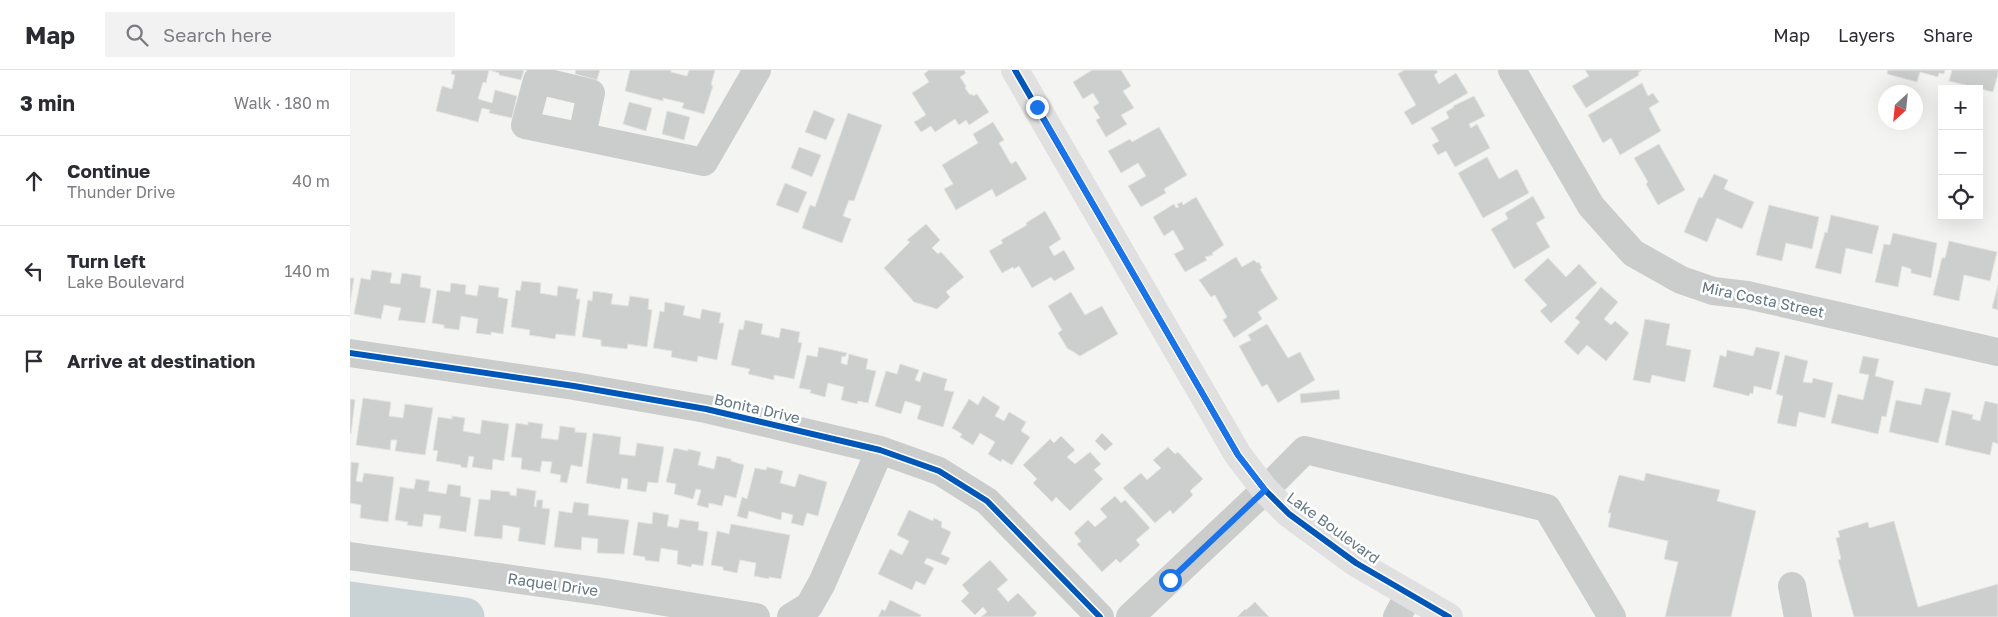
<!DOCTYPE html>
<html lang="en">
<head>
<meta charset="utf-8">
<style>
	:root { --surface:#fff; --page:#f2f2f3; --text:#2b2b33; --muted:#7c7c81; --line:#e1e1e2 }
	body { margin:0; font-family:"Golos Text",sans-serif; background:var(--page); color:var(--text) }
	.controls { position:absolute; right:15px; top:15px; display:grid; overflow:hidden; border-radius:0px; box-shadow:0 5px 20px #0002 }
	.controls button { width:45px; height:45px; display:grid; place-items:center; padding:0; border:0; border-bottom:1px solid var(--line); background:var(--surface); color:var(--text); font:25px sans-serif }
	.compass { position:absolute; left:1528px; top:15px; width:45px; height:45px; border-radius:50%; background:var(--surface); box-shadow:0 5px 20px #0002; rotate:207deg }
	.stop { position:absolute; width:15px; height:15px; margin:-11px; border:4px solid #1a73e8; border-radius:50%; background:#fff }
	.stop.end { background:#1a73e8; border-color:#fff; box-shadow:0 1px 5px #0008 }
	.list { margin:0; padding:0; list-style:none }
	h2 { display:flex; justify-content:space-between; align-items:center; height:65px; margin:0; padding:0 20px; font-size:21px }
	h2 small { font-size:16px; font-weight:400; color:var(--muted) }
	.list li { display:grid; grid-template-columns:32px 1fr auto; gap:15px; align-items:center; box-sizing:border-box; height:90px; padding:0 20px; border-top:1px solid var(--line) }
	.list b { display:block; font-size:19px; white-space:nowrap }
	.list p { margin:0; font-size:16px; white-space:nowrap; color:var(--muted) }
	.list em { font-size:16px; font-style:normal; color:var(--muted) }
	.icon { flex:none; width:28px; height:28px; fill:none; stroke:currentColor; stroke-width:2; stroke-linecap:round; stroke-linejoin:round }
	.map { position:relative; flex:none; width:1648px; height:547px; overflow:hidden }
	header { display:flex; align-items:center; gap:30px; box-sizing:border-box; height:70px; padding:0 25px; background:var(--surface); border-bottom:1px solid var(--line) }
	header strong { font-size:24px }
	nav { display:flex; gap:28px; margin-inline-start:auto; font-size:18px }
	.search { width:350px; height:45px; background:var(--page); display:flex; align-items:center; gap:12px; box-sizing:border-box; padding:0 18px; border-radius:0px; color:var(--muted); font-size:19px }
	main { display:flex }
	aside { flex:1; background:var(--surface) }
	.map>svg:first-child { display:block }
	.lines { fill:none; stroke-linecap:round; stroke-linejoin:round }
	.river { stroke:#c9d3d5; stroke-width:39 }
	.building { fill:#cdcfce; stroke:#e3e3e2 }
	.minor { stroke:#cbcdcd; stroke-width:28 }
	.major { stroke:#e0e0e0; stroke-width:28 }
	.cycleway-casing { stroke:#fff; stroke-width:9 }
	.cycleway { stroke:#0057b8; stroke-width:6 }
	.route { stroke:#1a73e8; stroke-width:6 }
	.labels { text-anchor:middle; stroke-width:5; stroke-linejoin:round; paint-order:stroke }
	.street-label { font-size:15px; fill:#637683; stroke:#fff }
</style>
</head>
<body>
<header>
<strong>Map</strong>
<div class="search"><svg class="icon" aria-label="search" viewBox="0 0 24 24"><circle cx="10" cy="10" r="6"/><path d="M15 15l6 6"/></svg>Search here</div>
<nav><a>Map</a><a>Layers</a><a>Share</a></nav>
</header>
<main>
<aside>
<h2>3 min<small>Walk · 180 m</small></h2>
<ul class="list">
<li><svg class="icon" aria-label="ahead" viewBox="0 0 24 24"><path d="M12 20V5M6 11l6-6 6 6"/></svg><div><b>Continue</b><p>Thunder Drive</p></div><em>40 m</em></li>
<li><svg class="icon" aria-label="left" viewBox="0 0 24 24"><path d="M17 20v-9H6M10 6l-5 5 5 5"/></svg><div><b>Turn left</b><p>Lake Boulevard</p></div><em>140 m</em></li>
<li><svg class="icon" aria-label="arrive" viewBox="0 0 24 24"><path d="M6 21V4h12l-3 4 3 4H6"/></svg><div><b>Arrive at destination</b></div></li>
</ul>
</aside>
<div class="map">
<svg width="1648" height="547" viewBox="0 0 1648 547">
	<rect width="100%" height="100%" fill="#f4f4f2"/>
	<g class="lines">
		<path class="river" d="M0 531 115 547"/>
	</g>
	<path class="building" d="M102 0H174L171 10 149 5V3L139 0 136 13 133 12 128 29 142 33 145 20 167 26 162 48 139 43 140 40 132 38 128 52 86 41 92 16 102 19 105 5 101 4Z
		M226 0H250L247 10 225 4Z
		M280 0H321V2L337 6 339 0H365L361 15 363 16 354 44 332 38 334 33 313 28V31L275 21Z
		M579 0H614L616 3 610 7 616 16 615 18 620 25 622 24 623 26 627 24 639 42 619 55 616 50 609 55 605 49 585 62 581 56 571 62 564 52 576 45 562 23 579 12 574 4Z
		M742 0H771L781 16 773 21 784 38 771 45 777 54 756 67 746 50 750 48 743 37 749 33 743 23 733 29 723 12Z
		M1054 0H1086L1088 2 1084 5 1089 14 1106 3 1118 23 1062 55 1054 42 1066 35 1048 4Z
		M1235 0H1292L1288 3 1289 5 1236 38 1222 16 1239 6Z
		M1538 0H1595L1594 4 1589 3 1588 7 1570 2 1567 12 1537 4Z
		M1602 0H1648V4L1643 22 1599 11Z
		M1292 13 1298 26 1303 23 1309 32 1299 38 1311 61 1270 85 1261 68 1253 73 1238 45Z
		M1124 26 1135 46 1119 54 1121 58 1127 54 1140 78 1105 97 1096 81 1088 85 1082 75 1089 71 1081 58 1099 48 1096 42 1104 37 1103 36Z
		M279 32 302 38 296 61 273 54Z
		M464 40 485 49 476 70 455 62Z
		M317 41 340 47 334 70 312 64Z
		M498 43 532 55 504 131 499 130 493 146 501 149 492 173 452 158 460 135 465 137Z
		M643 52 654 70 649 73 661 94 666 91 677 109 646 127 642 119 606 140 594 119 603 114 592 95 628 73 623 64Z
		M809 57 837 105 814 119 816 123 791 137 778 116 796 106 788 93 771 103 758 81 780 69 782 72Z
		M1309 74 1335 120 1308 135 1296 114 1298 112 1284 88Z
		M449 77 471 85 462 107 441 98Z
		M1137 87 1149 109 1167 99 1179 123 1133 148 1108 103Z
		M1364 104 1378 110 1374 119 1404 132 1392 159 1367 148 1357 172 1334 162 1349 127 1352 128Z
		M435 113 457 122 448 143 426 135Z
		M1183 126 1195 148 1186 153 1200 177 1164 199 1141 159 1158 149 1155 143Z
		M846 127 874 175 862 183 863 185 855 187 857 190 835 202 824 184 834 179 823 160 814 166 803 147 824 134 826 138 829 137 827 134 832 132 833 135Z
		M1419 135 1469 147 1462 179 1436 173 1432 191 1406 185Z
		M695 141 711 169 699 177 704 186 714 180 725 199 704 211 701 207 682 218 669 196 664 199 663 197 652 203 639 181 653 173 651 170 677 155 676 153Z
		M1481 145 1529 156 1522 184 1496 178 1491 204 1465 198 1475 162 1477 163Z
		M576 154 590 170 582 178 588 184 591 182 614 207 596 222 600 227 587 239 564 232 534 198 560 172 557 170Z
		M1543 163 1587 173 1581 208 1561 203V199L1552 196 1548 217 1525 212 1534 174 1540 175Z
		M1599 171 1647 182 1640 211 1614 205 1609 231 1583 225 1592 188H1595Z
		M886 187 892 197 904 190 907 193 909 192 912 198 910 199 928 229 908 242 912 249 884 268 873 250 877 247 865 225 861 227 849 210Z
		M1198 188 1216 207 1229 194 1247 213 1201 253 1190 241 1197 235 1174 210Z
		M22 200 42 203 40 213 50 214 52 203 71 206 70 217 81 219 75 253 48 250 51 238 34 235 31 249 4 244 11 208 20 210Z
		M0 208H4L0 233Z
		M172 211 191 213 190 223 207 226 208 216 228 219 226 229H230L225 266 206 264 205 269 179 265 180 260 161 257 166 220 170 221Z
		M101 213 116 215 115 224 127 226 129 215 149 218 148 227 158 229 153 264 141 262V265L126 263 128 249 111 246 109 260 94 258V255L82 253 87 220 100 222Z
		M1648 215V240L1642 238Z
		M1251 217 1268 232 1254 249 1261 255 1265 251 1279 263 1256 291 1237 275 1228 285 1214 272 1230 252 1225 248Z
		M243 221 263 224 261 234 278 236 280 226 299 229 298 239 302 240 297 277 278 274 277 279 251 276V270L232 267 238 230 242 231Z
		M721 222 735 245 752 236 768 264 730 286 717 278 708 263 712 260 698 236Z
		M315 232 335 236 333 245 350 249 352 239 371 243 369 253H374L367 290 348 286 347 292 321 287 322 281 303 278 310 241 314 242Z
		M1295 249 1320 254 1316 275 1341 280 1335 312 1302 305 1300 313 1283 310Z
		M395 250 413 254 411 264 429 268 431 258 450 262 448 272 452 273 444 309 424 305V310L398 304 400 299 381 295 389 259 393 260Z
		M917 254 938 288 950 282 965 310 928 333 917 314 912 317 889 276 901 270 898 265Z
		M469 277 497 283 495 287 492 286 491 293 497 295 499 284 518 289 516 299 526 301 518 333 508 331 507 334 491 330 494 317 478 313 475 327 460 323 461 320 449 318 457 285 467 287Z
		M1406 277 1430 282 1421 320 1404 316 1403 324 1400 323 1399 326 1363 317 1370 285 1376 287 1377 280 1403 286Z
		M1435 285 1458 291 1453 312 1462 313 1463 308 1483 313 1475 348 1449 342 1446 357 1427 353 1433 326 1426 324Z
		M1513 286 1529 289 1525 306 1544 311 1536 347 1532 346 1528 364 1481 353 1488 324 1513 330 1519 305 1509 303Z
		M550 294 569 300 565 310 570 312 573 302 597 309 594 320 604 322 593 357 567 349 571 336 555 331 551 344 525 336 536 301 547 304Z
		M1575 318 1601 323 1588 373 1539 362 1546 330 1571 335Z
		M989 320 990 329 951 333 950 324Z
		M633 326 650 337 645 346 654 351 659 342 676 352 671 361 680 367 662 395 652 389 651 392 638 384 645 372 630 363 623 375 610 367 612 364 602 358 619 329 628 335Z
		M13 328 41 332 39 346 53 348 55 334 83 338 75 385 45 381 47 370H41L40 380 6 375Z
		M0 329 5 330 1 364 0 363Z
		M1635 331 1648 334V374L1643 372 1640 385 1595 375 1602 340 1623 345 1622 349 1630 351Z
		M102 346 115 348 113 361 130 364 132 350 159 354 154 391 143 389 142 400 122 397 124 387 119 386 117 398 111 397V395L86 391 88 381 83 380 88 347 102 349Z
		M178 352 193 354 191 368 208 370 210 356 225 358V362L237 363 232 397 221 395 217 413 210 412 211 405 200 403 202 392 192 391 190 402 171 399 172 388 161 387 166 353 178 355Z
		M243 363 271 367 269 384 285 386 287 373 314 377 308 413 298 412 296 422 277 419 278 409 272 408 270 419 236 413Z
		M752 363 763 374 755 381 745 371Z
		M711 366 725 380 717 387 725 394 740 382 751 394 744 400 753 409 720 441 706 427 702 432 683 413 687 409 673 395 700 369 704 373Z
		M818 377 825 384 828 382 853 409 840 421 843 425 823 444 820 440 805 453 773 418 791 403 797 410 811 398 803 390Z
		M324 378 338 381V379L351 382 348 395 364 399 367 386 381 389V391L394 395 386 428 375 425 372 436 359 433 358 438 347 435 351 420 346 419 343 429 324 424 326 414 316 412Z
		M1 392 9 393 6 411 12 412 14 403 44 407 38 452 10 448 11 435 0 433Z
		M417 397 433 401 430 413 445 417 449 404 477 412 468 446 457 443 453 456 441 453 443 445 432 442 431 450 399 441 397 449 387 446 392 427 397 429 405 398 416 400Z
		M1296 403 1370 420 1367 431 1406 441 1381 547H1315L1328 492 1314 489 1318 471 1258 457 1261 443H1258L1269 405 1294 411Z
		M66 409 80 411 78 421 96 424 98 414 111 416 110 426 121 428 116 462 89 458 91 446 74 444 72 457 57 455 58 452 45 450 50 417 64 419Z
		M167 418 186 421 184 436 186 437 187 430H193L192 438 200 439 195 475 168 471 170 458 153 455 152 469 124 466 129 429 140 430 141 420 160 422V425L166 426Z
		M765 426 771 433 775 430 800 458 786 470 790 475 770 493 766 489 752 502 727 474 731 471 724 463 738 450 745 457 757 447 750 439Z
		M224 432 239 434 238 445 279 450 274 484 247 483 248 469 232 467 231 480 204 477 209 441 222 443Z
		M559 440 583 451 584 448 592 452 591 457 601 462 591 484 600 488 596 495 577 488 574 493 584 498 575 515 566 511 562 520 528 504 540 479 552 485 559 471 547 465Z
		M303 442 319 445 317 456 328 458 330 449 349 452 348 460 358 462 353 496 342 494 341 497 327 494 328 481 311 478 309 492 295 490V487L283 485 288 452 302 454Z
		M1544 451 1568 537 1648 514V547H1504L1488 490 1491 489 1486 468 1490 467 1488 461 1518 452 1519 458Z
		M381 454 440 465 431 509 419 507V509L404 506 406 493 390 490 387 503 373 500V497L361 495 367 461 379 464Z
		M640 490 658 510 647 519 658 532 668 523 687 543 683 547H631L637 542 633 537 625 545 611 531 619 523 612 515Z
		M540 530 571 545 570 547H528L532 539 535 541Z
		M905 532 919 547H887L895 539 896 540Z"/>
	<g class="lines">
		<path class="minor" d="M1162 0 1241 136 1283 183 1331 210 1363 221 1397 225 1648 282
			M232 66 241 23 187 10 175 55 354 92 407 0
			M0 283 224 316 356 339 530 380 589 401 637 431 750 547
			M0 486 254 522 406 547
			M1442 516 1448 547
			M441 547 459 536 472 513 530 380
			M780 547 915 420 955 380 1197 438 1262 547
			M1047 547 1059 524"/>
		<path class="major" d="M665 0 888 385 915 420 939 444 1006 493 1099 547"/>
		<defs>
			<path id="cycleway" d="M665 0 888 385 915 420 939 444 1006 493 1099 547
				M0 283 224 316 356 339 530 380 589 401 637 431 750 547"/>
		</defs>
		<use href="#cycleway" class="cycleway-casing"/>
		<use href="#cycleway" class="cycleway"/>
	</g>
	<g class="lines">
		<path class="route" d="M687 37 888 385 915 420 820 510"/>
	</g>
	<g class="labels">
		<g class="street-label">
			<text transform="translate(1413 230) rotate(12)" y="5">Mira Costa Street</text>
			<text transform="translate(407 339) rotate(13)" y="5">Bonita Drive</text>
			<text transform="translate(983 458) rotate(36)" y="5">Lake Boulevard</text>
			<text transform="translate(203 515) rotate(8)" y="5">Raquel Drive</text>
		</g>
	</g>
</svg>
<div class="controls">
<button>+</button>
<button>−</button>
<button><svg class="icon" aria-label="locate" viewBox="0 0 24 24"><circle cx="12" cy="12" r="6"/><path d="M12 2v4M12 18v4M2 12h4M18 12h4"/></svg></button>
</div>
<svg class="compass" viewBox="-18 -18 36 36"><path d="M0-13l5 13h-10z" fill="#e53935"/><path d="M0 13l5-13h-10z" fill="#7c7c81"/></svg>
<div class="stop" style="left:820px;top:510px"></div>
<div class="stop end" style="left:687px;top:37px"></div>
</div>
</main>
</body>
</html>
